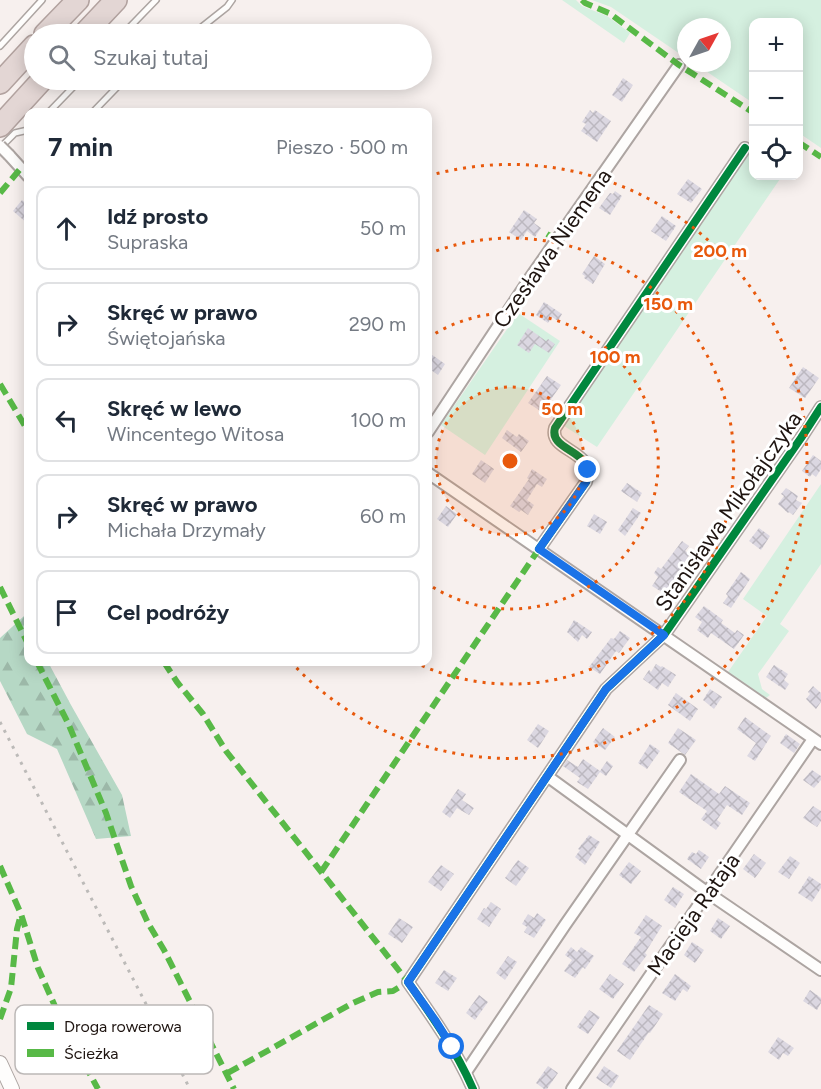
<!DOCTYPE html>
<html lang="pl">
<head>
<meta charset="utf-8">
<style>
	:root { --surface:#fff; --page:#f6f6f7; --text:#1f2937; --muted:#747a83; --line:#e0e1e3 }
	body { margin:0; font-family:Figtree,sans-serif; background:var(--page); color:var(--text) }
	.controls { position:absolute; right:18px; top:18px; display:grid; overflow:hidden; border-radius:12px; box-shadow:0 3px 15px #0003 }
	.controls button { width:54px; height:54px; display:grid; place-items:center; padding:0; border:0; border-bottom:2px solid var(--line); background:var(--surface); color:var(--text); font:30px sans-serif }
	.compass { position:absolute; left:677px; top:18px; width:54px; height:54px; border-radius:50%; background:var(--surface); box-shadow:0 3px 15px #0003; rotate:50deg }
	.stop { position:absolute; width:18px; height:18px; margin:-14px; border:4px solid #1a73e8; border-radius:50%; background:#fff }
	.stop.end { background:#1a73e8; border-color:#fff; box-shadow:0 2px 6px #0008 }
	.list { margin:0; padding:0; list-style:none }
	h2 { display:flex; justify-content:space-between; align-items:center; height:78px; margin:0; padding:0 24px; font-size:26px }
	h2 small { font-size:20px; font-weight:400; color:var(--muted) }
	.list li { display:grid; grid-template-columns:39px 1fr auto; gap:18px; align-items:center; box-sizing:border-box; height:84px; margin:0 12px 12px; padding:0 12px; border:2px solid var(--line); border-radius:12px }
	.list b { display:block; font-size:22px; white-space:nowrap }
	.list p { margin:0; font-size:20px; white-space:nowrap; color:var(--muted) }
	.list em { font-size:20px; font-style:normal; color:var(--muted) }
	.icon { flex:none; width:33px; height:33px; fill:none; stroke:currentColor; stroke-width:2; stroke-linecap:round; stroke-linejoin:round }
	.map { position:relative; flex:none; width:821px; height:1089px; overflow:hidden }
	.search { position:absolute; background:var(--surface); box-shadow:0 3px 15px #0003; left:24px; top:24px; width:408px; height:66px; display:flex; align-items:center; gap:15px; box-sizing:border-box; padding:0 21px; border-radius:33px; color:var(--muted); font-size:22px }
	.panel { position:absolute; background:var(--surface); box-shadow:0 3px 15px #0003; left:24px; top:108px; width:408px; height:558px; border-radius:12px }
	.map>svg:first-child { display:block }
	.green { fill:#d5f0e0 }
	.forest { fill:url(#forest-firs) }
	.building { fill:url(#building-cross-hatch) }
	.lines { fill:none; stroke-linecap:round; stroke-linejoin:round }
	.service-casing { stroke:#ada5a2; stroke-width:8 }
	.minor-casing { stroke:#ada5a2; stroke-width:14 }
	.tertiary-casing { stroke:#ada5a2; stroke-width:16 }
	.motorway-casing { stroke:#b2a29f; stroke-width:24 }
	.service { stroke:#fefdfc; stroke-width:5 }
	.minor { stroke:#fefdfc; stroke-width:10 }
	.tertiary { stroke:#fefdfc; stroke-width:14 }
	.motorway { stroke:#e3d6d4; stroke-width:21 }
	.rail { stroke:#bcbab8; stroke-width:3; stroke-dasharray:3 6; stroke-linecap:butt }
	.minor-bridge-casing { stroke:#ada5a2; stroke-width:14; stroke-linecap:butt }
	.minor-bridge { stroke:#fefdfc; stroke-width:10 }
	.quiet { stroke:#58b947; stroke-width:6; stroke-dasharray:12 6; stroke-linecap:butt }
	.cycleway-casing { stroke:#fff; stroke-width:11 }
	.cycleway { stroke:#00873e; stroke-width:8 }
	.route { stroke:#1a73e8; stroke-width:8 }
	.ring { fill:none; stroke:#e8590c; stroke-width:3; stroke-dasharray:3 6 }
	.labels { text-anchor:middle; stroke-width:6; stroke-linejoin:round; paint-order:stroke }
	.street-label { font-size:22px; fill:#1e1410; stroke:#fff }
	.key { fill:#fff; stroke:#bcb8b7; stroke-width:1.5 }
	.key-label { font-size:16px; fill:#1e1410 }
	.centre { fill:#e8590c; stroke:#fff; stroke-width:3 }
	.ring-label { font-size:18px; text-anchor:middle; font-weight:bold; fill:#e8590c; stroke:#fff; stroke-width:6; stroke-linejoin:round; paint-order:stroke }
</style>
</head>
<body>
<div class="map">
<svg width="821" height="1089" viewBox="0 0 821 1089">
	<defs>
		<pattern id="forest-firs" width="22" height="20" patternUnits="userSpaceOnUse" patternTransform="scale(1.5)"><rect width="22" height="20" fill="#b6d8c5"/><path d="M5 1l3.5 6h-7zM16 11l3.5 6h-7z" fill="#9cb8a8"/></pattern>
		<pattern id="building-cross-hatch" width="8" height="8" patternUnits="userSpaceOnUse" patternTransform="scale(1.5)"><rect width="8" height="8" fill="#dbd7e1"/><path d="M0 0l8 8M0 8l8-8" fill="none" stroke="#bcb8c0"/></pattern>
	</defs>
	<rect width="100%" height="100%" fill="#f7f0ee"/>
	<path class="green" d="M562 0H576L582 6 607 16 630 33 624 43Z
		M592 0H821V148L799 133 798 22H754L753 103 694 63H722V27H686V58L611 7Z
		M753 143 754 176H782L597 447 561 424Z
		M518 313 560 341 485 455 441 425Z
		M821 484V564L780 624 789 631 758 674 762 689 770 695 766 698 728 672 767 616 743 599Z"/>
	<path class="forest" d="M24 616 28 624V662H48L71 705 122 795 131 836 96 839 57 749 27 734 0 681V638Z"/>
	<path class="building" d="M623 78 633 85 622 102 612 95Z
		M590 110 593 113 595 110 611 121 597 142 581 131 586 124 582 122Z
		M688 179 702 189 691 203 677 194Z
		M615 191 622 196 610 215 599 208 610 193 613 194Z
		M22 200 28 205V224L13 211Z
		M524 210 537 219 534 223 541 228 535 237 527 231 521 240 509 232Z
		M662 216 676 226 666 241 651 231Z
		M594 256 605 264 593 284 584 278 585 276 582 274Z
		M544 302 562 314 558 321 552 317 548 323 536 315Z
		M528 328 546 341 548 339 555 344 549 353 535 344 529 353 517 345Z
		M428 352 445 364 438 375 428 368Z
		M803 367 819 378 805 398 789 388Z
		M547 376 561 385 542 412 528 403Z
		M507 430 517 437 519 434 529 441 521 452 502 438Z
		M813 455 821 461V469L816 477 812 474 810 477 802 471Z
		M481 460 494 469 485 483 472 474Z
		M532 469 547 479 542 487 537 484 527 500 534 505 528 515 521 510 519 512 510 506 529 479 527 478Z
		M627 483 642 493 637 502 621 491Z
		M786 488 798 496 796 500 802 503 793 515 789 512 788 513 778 504 784 496 781 494Z
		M446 506 457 514 448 527 437 519Z
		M633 508 641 513 625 536 618 530Z
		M594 514 607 522 600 534 587 526Z
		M759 528 770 536 761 550 749 541Z
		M682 541 689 546 685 551 690 554 684 563 686 564 674 581 679 584 670 597 652 586 658 577 654 573 658 567 661 569Z
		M741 572 750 579 731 608 723 603 728 596 726 594Z
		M704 606 723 620 721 623 735 633 737 630 744 635 734 649 711 633 708 638 697 630 702 622 695 617Z
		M574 620 592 632 587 639 582 635 578 642 567 632Z
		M620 631 630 638 619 653 616 651 600 674 589 667 611 638 614 639Z
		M656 664 661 667 662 666 676 675 668 687 662 683 658 690 643 679 649 670 651 672Z
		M774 665 788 674 784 680 789 684 785 690 766 677Z
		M813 686 821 693V702L816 709 806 699 810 694 808 692Z
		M710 689 722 697 714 709 703 700Z
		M676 693 698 709 690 721 668 705Z
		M745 717 771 736 755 761 747 756 756 743 737 729Z
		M538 724 549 731 538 748 527 740Z
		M603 728 615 737 605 750 593 742Z
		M678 728 696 740 685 755 668 743Z
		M786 734 800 744 794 753 780 743Z
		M650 744 660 751 647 769 638 763Z
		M583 759 600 771 607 761 613 766 606 776 600 772 588 789 577 782 580 778 563 766 567 760 578 767Z
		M812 770 821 776V780L814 788 803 780Z
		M691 774 719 794 725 786 750 803 742 815 727 805 717 820 721 823 716 830 701 819 707 811 679 792Z
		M458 789 466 794 462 800 474 808 469 815 457 808 450 818 442 812Z
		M813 806 821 811V821L817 827 803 818Z
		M589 835 600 842 585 865 575 857 580 850 578 849Z
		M699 850 709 857 701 869 687 859 692 852 696 854Z
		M754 854 766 863 755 878 743 869Z
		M790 856 800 863 789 879 778 872Z
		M518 860 529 868 516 886 505 878Z
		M629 862 641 871 631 884 619 875Z
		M441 865 454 874 441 891 428 882Z
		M809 876 821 884V888L812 902 798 893Z
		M673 887 684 894 675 908 664 900Z
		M491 902 501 909 489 927 477 919 484 908 486 909Z
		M537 913 546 920 534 938 524 932 527 927 522 924 528 914 534 918Z
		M646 915 662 926 645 953 647 955 634 972 622 964 641 937 634 933Z
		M399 918 413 927 402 943 388 934Z
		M718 918 730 926 721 939 710 931Z
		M692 942 704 950 695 963 684 955Z
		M571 947 577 952 581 947 594 956 585 969 583 967 575 978 564 971 572 960 565 955Z
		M508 956 517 962 505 980 496 973Z
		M444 970 457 978 448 991 435 983Z
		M610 974 624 984 613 999 599 989Z
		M675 974 691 986 687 992 683 989 675 1001 662 993Z
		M810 990 821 998V1003L817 1010 803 1001Z
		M479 995 488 1002 475 1020 466 1013Z
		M649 1005 663 1014 650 1033 649 1032 630 1060 617 1051Z
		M589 1010 600 1017 588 1034 577 1027Z
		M778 1037 794 1048 788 1056 783 1053 779 1060 768 1052Z
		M548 1066 558 1073 547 1089H544L536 1083Z
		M604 1066 619 1076 611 1088 596 1078Z"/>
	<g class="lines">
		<defs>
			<path id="service" d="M123 34 156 0
				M193 34 227 7 232 0
				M0 46 42 0
				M49 112 80 80
				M93 112 124 80
				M1 147 15 133 28 130"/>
			<path id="minor" d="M9 155 28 176
				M428 432 530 278 679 65
				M428 473 821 744
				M539 549 586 482C598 450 548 452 555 428L745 148
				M547 776 708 893 821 970
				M466 1072 565 925 680 760
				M473 1089C456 1050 432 1016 408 982L606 689 664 635 801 438 821 407
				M572 1089 813 739"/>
			<path id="tertiary" d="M0 1063 12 1089"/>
			<path id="motorway" d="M45 34 78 0
				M84 34 116 0
				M0 83 34 46
				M0 126 42 80"/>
		</defs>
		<use href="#service" class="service-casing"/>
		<use href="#minor" class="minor-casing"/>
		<use href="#tertiary" class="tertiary-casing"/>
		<use href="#motorway" class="motorway-casing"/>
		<use href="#service" class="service"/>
		<use href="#minor" class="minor"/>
		<use href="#tertiary" class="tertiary"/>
		<use href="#motorway" class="motorway"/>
		<path class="rail" d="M0 722 190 1089"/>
		<defs>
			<path id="minor-bridge" d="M0 146 9 155"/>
		</defs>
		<use href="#minor-bridge" class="minor-bridge-casing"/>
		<use href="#minor-bridge" class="minor-bridge"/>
		<path class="quiet" d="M582 0 585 3 609 13 679 65 754 113
			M798 142 821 157
			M0 193 21 168
			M547 234 557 240
			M530 278 538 283
			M0 384 28 431
			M0 587 28 644
			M37 662 68 723 106 813 131 886 148 923 164 950 234 1089
			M164 662 177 682 203 714 226 751 408 982 393 991 378 992 351 1004 226 1074
			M0 866 21 914 38 968 62 1022 98 1089
			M321 872 539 549
			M0 1019 11 988 17 929 21 914"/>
		<defs>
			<path id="cycleway" d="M539 549 586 482C598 450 548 452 555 428L745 148
				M473 1089C456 1050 432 1016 408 982L606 689 664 635 801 438 821 407"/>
		</defs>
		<use href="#cycleway" class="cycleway-casing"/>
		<use href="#cycleway" class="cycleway"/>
	</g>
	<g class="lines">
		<path class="route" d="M452 1047 435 1020 408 982 606 689 664 635 539 549 586 482 588 476V470"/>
	</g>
	<circle cx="510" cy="461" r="74" fill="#e8590c" fill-opacity=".12"/>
	<g class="ring">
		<circle cx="510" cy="461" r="74"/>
		<path d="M428 338A148 148 0 1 1 428 584"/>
		<path d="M428 254A223 223 0 1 1 414 662"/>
		<path d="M428 176A297 297 0 1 1 291 662"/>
	</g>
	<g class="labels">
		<g class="street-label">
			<text transform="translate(552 248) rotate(-55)" y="8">Czesława Niemena</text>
			<text transform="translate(728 511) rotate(-55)" y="8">Stanisława Mikołajczyka</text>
			<text transform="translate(693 914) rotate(-55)" y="8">Macieja Rataja</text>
		</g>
	</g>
	<rect x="15" y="1005" width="198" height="69" rx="9" class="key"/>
	<rect x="27" y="1022" width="27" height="8" fill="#00873e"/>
	<rect x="27" y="1049" width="27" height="8" fill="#58b947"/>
	<g class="key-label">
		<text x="64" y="1032">Droga rowerowa</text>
		<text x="64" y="1059">Ścieżka</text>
	</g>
	<circle cx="510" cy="461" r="9" class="centre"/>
	<g class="ring-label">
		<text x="720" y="257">200 m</text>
		<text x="668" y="310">150 m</text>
		<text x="615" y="363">100 m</text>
		<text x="562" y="415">50 m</text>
	</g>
</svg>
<div class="controls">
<button>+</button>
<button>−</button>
<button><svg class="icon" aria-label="locate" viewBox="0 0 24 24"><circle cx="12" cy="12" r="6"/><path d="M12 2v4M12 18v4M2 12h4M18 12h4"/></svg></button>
</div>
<svg class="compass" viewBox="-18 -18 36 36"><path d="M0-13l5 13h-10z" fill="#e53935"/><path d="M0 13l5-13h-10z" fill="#747a83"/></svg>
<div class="stop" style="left:452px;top:1047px"></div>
<div class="stop end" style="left:588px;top:470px"></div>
<div class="search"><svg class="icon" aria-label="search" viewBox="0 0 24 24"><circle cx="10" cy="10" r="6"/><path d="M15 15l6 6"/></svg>Szukaj tutaj</div>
<section class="panel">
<h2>7 min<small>Pieszo · 500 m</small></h2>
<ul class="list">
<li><svg class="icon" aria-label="ahead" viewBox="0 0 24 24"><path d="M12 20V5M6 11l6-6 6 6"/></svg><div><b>Idź prosto</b><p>Supraska</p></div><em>50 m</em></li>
<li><svg class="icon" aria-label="right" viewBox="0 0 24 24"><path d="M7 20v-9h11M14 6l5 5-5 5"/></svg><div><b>Skręć w prawo</b><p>Świętojańska</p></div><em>290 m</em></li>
<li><svg class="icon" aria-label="left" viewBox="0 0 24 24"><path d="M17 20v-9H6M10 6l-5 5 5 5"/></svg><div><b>Skręć w lewo</b><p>Wincentego Witosa</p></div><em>100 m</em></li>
<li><svg class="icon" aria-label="right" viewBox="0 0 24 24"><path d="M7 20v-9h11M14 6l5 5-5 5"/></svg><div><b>Skręć w prawo</b><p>Michała Drzymały</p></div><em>60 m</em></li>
<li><svg class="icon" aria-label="arrive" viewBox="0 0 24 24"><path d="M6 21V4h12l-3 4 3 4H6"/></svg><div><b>Cel podróży</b></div></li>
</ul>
</section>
</div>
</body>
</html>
